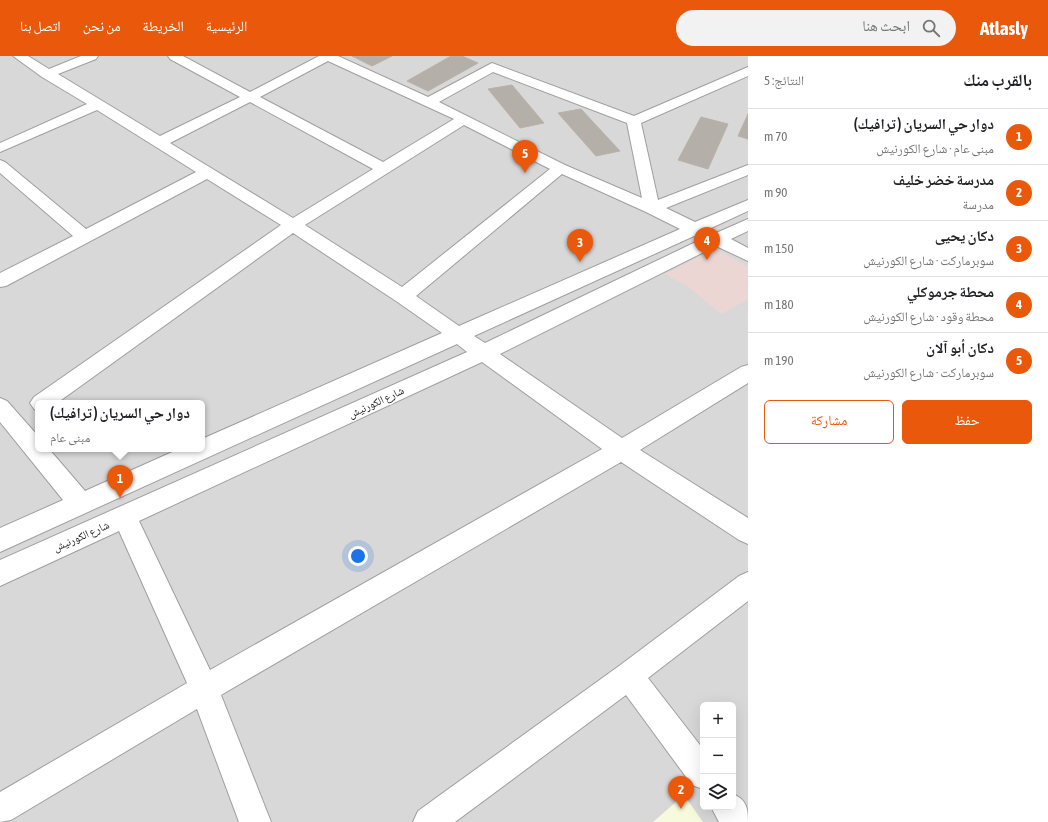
<!DOCTYPE html>
<html lang="ar">
<head>
<meta charset="utf-8">
<style>
	:root { --surface:#fff; --page:#f2f2f2; --text:#202124; --muted:#757577; --line:#e0e0e0; --accent:#ea580c }
	body { margin:0; font-family:"Asap Condensed","Noto Naskh Arabic",sans-serif; background:var(--page); color:var(--text); direction:rtl }
	.controls { position:absolute; right:12px; bottom:12px; display:grid; overflow:hidden; border-radius:6px; box-shadow:0 4px 16px #0002 }
	.controls button { width:36px; height:36px; display:grid; place-items:center; padding:0; border:0; border-bottom:1px solid var(--line); background:var(--surface); color:var(--text); font:20px sans-serif }
	.you { position:absolute; left:358px; top:500px; width:14px; height:14px; margin:-10px; border:3px solid #fff; border-radius:50%; background:#1a73e8; box-shadow:0 0 0 6px #1a73e833 }
	.badge { display:grid; place-items:center; width:26px; height:26px; border-radius:50%; background:var(--accent); color:#fff; font-size:13px; font-weight:700 }
	.pin { position:absolute; translate:-50% -33px; filter:drop-shadow(0 1px 2px #0008) }
	.pin::after { content:''; position:absolute; top:21px; width:14px; height:12px; background:inherit; clip-path:polygon(0 0,100% 0,50% 100%) }
	.popup { position:absolute; left:35px; top:344px; width:170px; height:52px; box-sizing:border-box; display:grid; place-content:center; border-radius:6px; background:var(--surface); filter:drop-shadow(0 1px 3px #0005); font-size:13px; white-space:nowrap; color:var(--muted) }
	.popup b { font-size:15px; color:var(--text) }
	.popup::after { content:''; position:absolute; left:50%; top:100%; margin-left:-8px; border:8px solid transparent; border-top-color:var(--surface) }
	.list { margin:0; padding:0; list-style:none }
	h2 { display:flex; justify-content:space-between; align-items:center; height:52px; margin:0; padding:0 16px; font-size:17px }
	h2 small { font-size:13px; font-weight:400; color:var(--muted) }
	.list li { display:grid; grid-template-columns:26px 1fr auto; gap:12px; align-items:center; box-sizing:border-box; height:56px; padding:0 16px; border-top:1px solid var(--line) }
	.list b { display:block; font-size:15px; white-space:nowrap }
	.list p { margin:0; font-size:13px; white-space:nowrap; color:var(--muted) }
	.list em { font-size:13px; font-style:normal; color:var(--muted) }
	.actions { display:flex; gap:8px; padding:12px 16px }
	.actions a { flex:1; padding:9px 0; border:1px solid var(--accent); border-radius:6px; text-align:center; font-size:14px; color:var(--accent) }
	.actions .main { background:var(--accent); color:#fff }
	.icon { flex:none; width:22px; height:22px; fill:none; stroke:currentColor; stroke-width:2; stroke-linecap:round; stroke-linejoin:round }
	.map { position:relative; flex:none; width:748px; height:766px; overflow:hidden; direction:ltr }
	header { display:flex; align-items:center; gap:24px; box-sizing:border-box; height:56px; padding:0 20px; background:var(--accent); color:#fff }
	header strong { font-size:19px }
	nav { display:flex; gap:22px; margin-inline-start:auto; font-size:14px }
	.search { width:280px; height:36px; background:var(--page); display:flex; align-items:center; gap:10px; box-sizing:border-box; padding:0 14px; border-radius:22px; color:var(--muted); font-size:15px }
	main { display:flex }
	aside { flex:1; background:var(--surface) }
	.map>svg:first-child { display:block }
	.residential { fill:#d9d8d8; fill-rule:evenodd }
	.commercial { fill:#ebd6d3 }
	.education { fill:#f7fadc }
	.building { fill:#b4afa8; stroke:#bbb1a6 }
	.lines { fill:none; stroke-linecap:round; stroke-linejoin:round }
	.minor-casing { stroke:#9f9f9f; stroke-width:2 }
	.minor { fill:#fff; fill-rule:evenodd }
	.labels { text-anchor:middle; stroke-width:3; stroke-linejoin:round; paint-order:stroke }
	.street-label { font-size:11px; fill:#1b1b1b; stroke:#fff }
</style>
</head>
<body>
<header>
<strong>Atlasly</strong>
<div class="search"><svg class="icon" aria-label="search" viewBox="0 0 24 24"><circle cx="10" cy="10" r="6"/><path d="M15 15l6 6"/></svg>ابحث هنا</div>
<nav><a>الرئيسية</a><a>الخريطة</a><a>من نحن</a><a>اتصل بنا</a></nav>
</header>
<main>
<aside>
<h2>بالقرب منك<small>النتائج: 5</small></h2>
<ul class="list">
<li><span class="badge">1</span><div><b>دوار حي السريان ( ترافيك)</b><p>مبنى عام · شارع الكورنيش</p></div><em>70 m</em></li>
<li><span class="badge">2</span><div><b>مدرسة خضر خليف</b><p>مدرسة</p></div><em>90 m</em></li>
<li><span class="badge">3</span><div><b>دكان يحيى</b><p>سوبرماركت · شارع الكورنيش</p></div><em>150 m</em></li>
<li><span class="badge">4</span><div><b>محطة جرموكلي</b><p>محطة وقود · شارع الكورنيش</p></div><em>180 m</em></li>
<li><span class="badge">5</span><div><b>دكان أبو آلان</b><p>سوبرماركت · شارع الكورنيش</p></div><em>190 m</em></li>
</ul>
<div class="actions"><a class="main">حفظ</a><a>مشاركة</a></div>
</aside>
<div class="map">
<svg width="748" height="766" viewBox="0 0 748 766">
	<rect width="100%" height="100%" fill="#ebe9e2"/>
	<path class="residential" d="M0 0H748V766H0ZM38 347H202V393H38ZM703 649H733V751H703Z"/>
	<path class="commercial" d="M715 193 748 211V243L721 258 687 230 665 218Z"/>
	<path class="education" d="M684 739 703 766H653Z"/>
	<path class="building" d="M352 0H392L372 10Z
		M451 0H462L478 7 428 35 407 25Z
		M512 29 544 67 520 72 488 33Z
		M581 53 620 95 596 100 558 57Z
		M748 58V83L738 80Z
		M701 61 728 68 708 113 678 104Z"/>
	<g class="lines">
		<defs>
			<path id="minor" d="M13 0H28L49 13 81 0H98L96 3 58 18 160 80 240 41 170 3 168 0H183L250 36 319 0H338L428 41 492 7 634 60 748 11V20L641 67 658 144 748 109V119L666 152 695 166 748 144V155L709 173 716 177 748 163V175L731 183 748 192V205L716 190 500 298 622 382 741 311 748 309V327L640 394 748 462V488L739 484 621 406 221 639 271 766H239L197 653 11 764 0 766V736L187 627 119 475 0 530V504L467 296 457 288 0 496V472L63 444 0 366V342L7 345 38 380V393H49L85 435 179 393H202V383L442 277 396 245 293 177 57 347H38V355L34 353 30 347 34 341 281 169 207 123 6 230 0 231V217L73 180 0 117V104L5 106 86 173 196 116 97 54 0 96V87L87 48 42 21ZM328 5 454 63 383 106 260 41ZM493 16 627 67 642 142 565 109 439 46ZM250 46 373 113 293 162 170 87ZM464 69 550 113 402 231 305 169ZM562 118 646 156 680 173 459 270 416 240ZM694 180 702 183 485 287 474 280ZM482 306 602 393 210 614 139 465Z
				M748 516V545L648 622 703 693V733L692 729 626 639 455 766H413L418 755 619 610 739 520Z
				M733 738C747 744 748 753 748 766H719L711 751H733Z"/>
		</defs>
		<use href="#minor" class="minor-casing"/>
		<use href="#minor" class="minor"/>
	</g>
	<g class="labels">
		<g class="street-label">
			<text transform="translate(376 346) rotate(-25)" y="4">شارع الكورنيش</text>
			<text transform="translate(81 480) rotate(-24)" y="4">شارع الكورنيش</text>
		</g>
	</g>
</svg>
<div class="controls">
<button>+</button>
<button>−</button>
<button><svg class="icon" aria-label="layers" viewBox="0 0 24 24"><path d="M12 4l9 5-9 5-9-5zM3 14l9 5 9-5"/></svg></button>
</div>
<div class="you"></div>
<div class="pin badge" style="left:120px;top:442px">1</div>
<div class="popup"><b>دوار حي السريان ( ترافيك)</b>مبنى عام</div>
<div class="pin badge" style="left:681px;top:753px">2</div>
<div class="pin badge" style="left:580px;top:206px">3</div>
<div class="pin badge" style="left:707px;top:204px">4</div>
<div class="pin badge" style="left:525px;top:117px">5</div>
</div>
</main>
</body>
</html>
